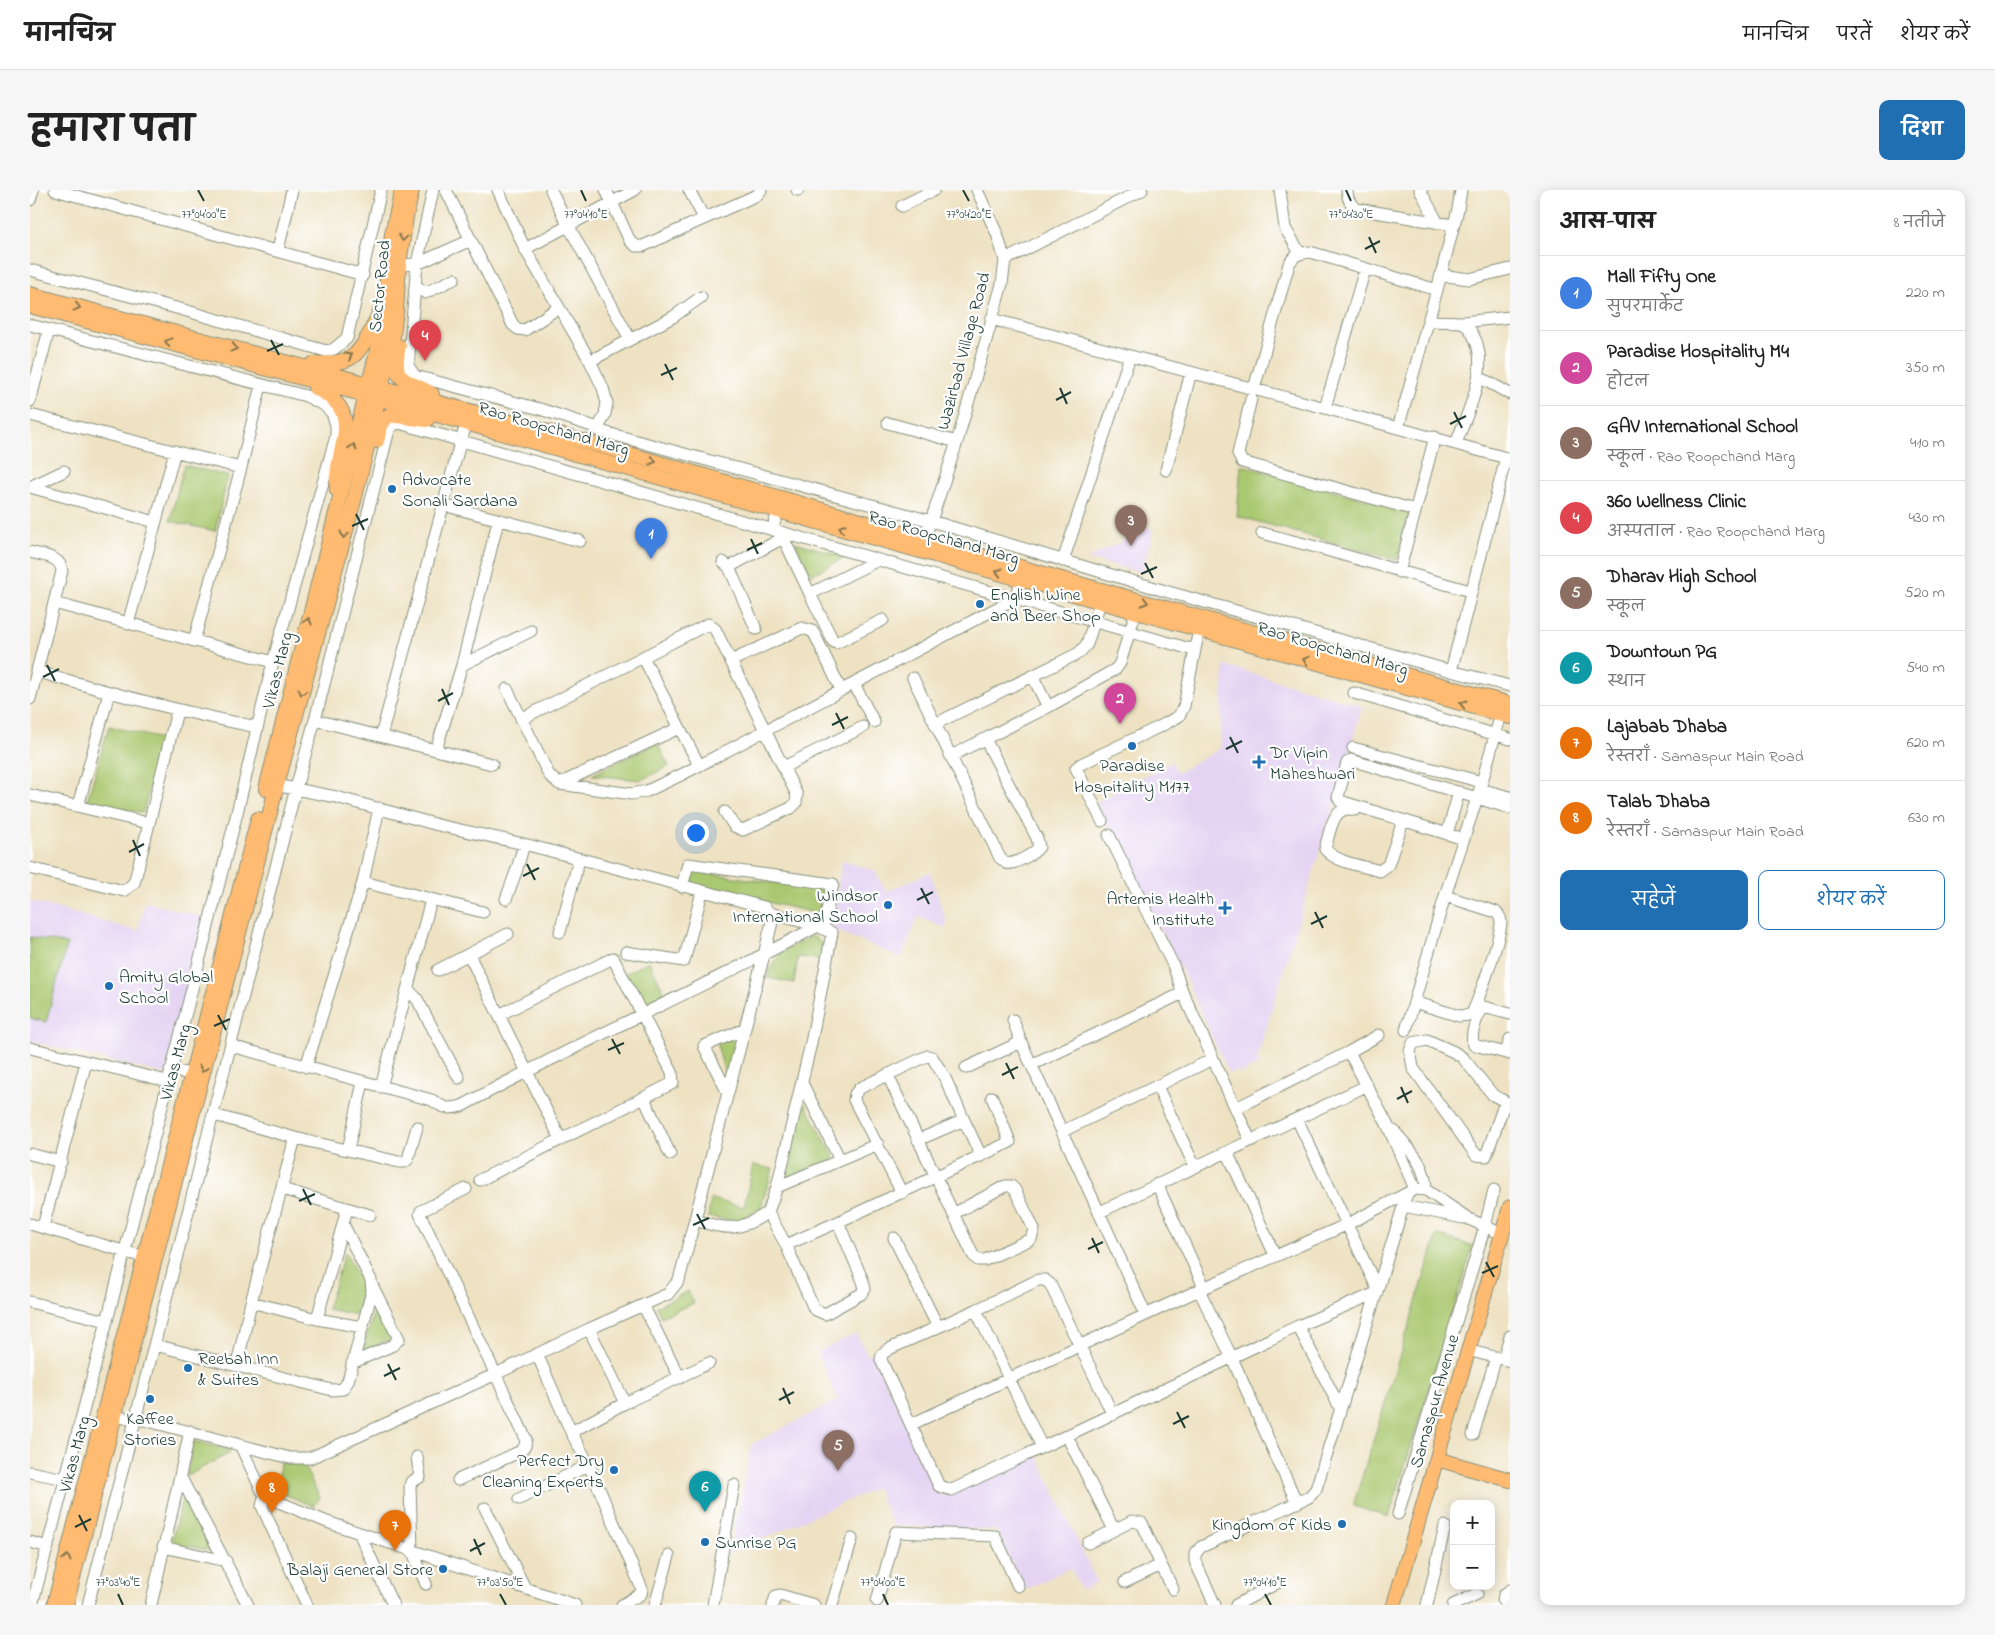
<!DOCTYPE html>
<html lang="hi">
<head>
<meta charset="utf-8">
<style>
	:root { --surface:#fff; --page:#f6f6f6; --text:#222; --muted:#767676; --line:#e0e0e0; --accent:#1f6fb2 }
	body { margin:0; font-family:"Indie Flower","Playpen Sans Deva",sans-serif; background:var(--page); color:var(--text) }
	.controls { position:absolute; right:15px; bottom:15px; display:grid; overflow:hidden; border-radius:10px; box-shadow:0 2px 12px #0003 }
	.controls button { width:45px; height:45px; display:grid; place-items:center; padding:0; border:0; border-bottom:1px solid var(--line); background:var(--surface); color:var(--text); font:25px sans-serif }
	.you { position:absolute; left:665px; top:642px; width:18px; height:18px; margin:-12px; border:4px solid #fff; border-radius:50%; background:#1a73e8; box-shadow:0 0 0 8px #1a73e833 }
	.badge { display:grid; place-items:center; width:32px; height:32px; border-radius:50%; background:var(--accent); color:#fff; font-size:16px; font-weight:700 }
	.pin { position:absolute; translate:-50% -41px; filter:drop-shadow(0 1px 2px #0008) }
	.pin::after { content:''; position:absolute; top:26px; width:18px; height:15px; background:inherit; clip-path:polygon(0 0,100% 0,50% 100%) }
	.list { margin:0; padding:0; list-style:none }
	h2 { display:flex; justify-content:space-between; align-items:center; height:65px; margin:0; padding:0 20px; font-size:21px }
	h2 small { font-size:16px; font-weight:400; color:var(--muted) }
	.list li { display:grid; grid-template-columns:32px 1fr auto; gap:15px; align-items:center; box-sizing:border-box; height:75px; padding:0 20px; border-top:1px solid var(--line) }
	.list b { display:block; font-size:19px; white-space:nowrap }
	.list p { margin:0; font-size:16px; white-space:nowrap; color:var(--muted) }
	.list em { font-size:16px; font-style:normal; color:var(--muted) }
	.actions { display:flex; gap:10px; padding:15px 20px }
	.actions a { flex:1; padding:11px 0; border:1px solid var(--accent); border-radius:10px; text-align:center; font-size:18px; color:var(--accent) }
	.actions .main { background:var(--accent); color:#fff }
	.map { position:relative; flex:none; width:1480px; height:1415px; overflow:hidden; border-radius:10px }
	header { display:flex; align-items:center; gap:30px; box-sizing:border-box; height:70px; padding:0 25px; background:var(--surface); border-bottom:1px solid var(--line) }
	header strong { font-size:24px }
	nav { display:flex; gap:28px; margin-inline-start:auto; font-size:18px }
	.intro { display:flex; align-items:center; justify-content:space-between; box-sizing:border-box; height:120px; padding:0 30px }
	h1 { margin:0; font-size:35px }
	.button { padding:12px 22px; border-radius:10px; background:var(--accent); color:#fff; font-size:18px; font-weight:700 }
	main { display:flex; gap:30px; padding:0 30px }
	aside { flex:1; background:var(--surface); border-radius:10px; box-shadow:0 2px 12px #0003 }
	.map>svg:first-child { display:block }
	.built { fill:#e4d3f2 }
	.green { fill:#aac870; stroke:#648252 }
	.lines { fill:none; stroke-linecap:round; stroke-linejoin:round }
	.minor-casing { stroke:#86907c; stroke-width:13 }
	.major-casing { stroke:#86907c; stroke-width:16 }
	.minor { stroke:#fff; stroke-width:11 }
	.major { stroke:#ffbb71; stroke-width:14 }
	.oneway { stroke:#84764f }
	.ticks { fill:none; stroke:#1f3d34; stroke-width:2 }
	.poi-dot { fill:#1f6fb2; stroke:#fff; stroke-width:2 }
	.labels { text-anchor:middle; stroke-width:4.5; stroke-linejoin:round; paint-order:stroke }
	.street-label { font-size:18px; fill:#1f3d34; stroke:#fff }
	.poi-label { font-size:18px; fill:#1f3d34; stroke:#fff; text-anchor:start }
	.ticks-label { font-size:12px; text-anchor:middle; fill:#1f3d34; stroke:#fff; stroke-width:4.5; stroke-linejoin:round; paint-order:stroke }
</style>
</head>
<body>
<header>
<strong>मानचित्र</strong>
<nav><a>मानचित्र</a><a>परतें</a><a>शेयर करें</a></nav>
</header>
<div class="intro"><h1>हमारा पता</h1><a class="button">दिशा</a></div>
<main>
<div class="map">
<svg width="1480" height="1415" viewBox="0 0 1480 1415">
	<rect width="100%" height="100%" fill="#fff"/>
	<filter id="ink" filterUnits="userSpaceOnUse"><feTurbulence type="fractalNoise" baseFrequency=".02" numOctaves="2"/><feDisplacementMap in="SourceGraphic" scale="10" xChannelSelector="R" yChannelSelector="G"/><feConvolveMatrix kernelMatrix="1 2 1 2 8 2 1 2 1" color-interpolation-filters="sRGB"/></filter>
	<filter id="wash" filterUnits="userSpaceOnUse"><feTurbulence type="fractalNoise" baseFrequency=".0096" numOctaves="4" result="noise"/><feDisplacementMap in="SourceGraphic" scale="20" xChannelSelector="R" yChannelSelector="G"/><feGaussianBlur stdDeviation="1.12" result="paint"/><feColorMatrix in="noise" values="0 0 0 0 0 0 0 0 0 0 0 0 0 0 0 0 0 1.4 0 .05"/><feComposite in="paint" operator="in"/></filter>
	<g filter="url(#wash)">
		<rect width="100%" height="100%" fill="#eee2c3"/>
		<path class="built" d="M1120 337 1123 343 1111 382 1057 369Z
			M1194 475 1332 516 1305 611 1227 869 1229 874 1210 884 1207 880 1199 884 1154 785 1066 612 1142 572 1147 583 1190 559Z
			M812 671 844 680 856 702 900 682 917 734 915 738 888 727 871 768 801 738Z
			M0 711 108 741 115 712 176 728 135 884 0 851Z
			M826 1144 837 1165 842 1163 912 1306 1006 1263 1067 1392 1052 1400 1040 1378 994 1400 966 1340 863 1336 846 1298 699 1364 722 1254 808 1210 787 1162Z"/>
		<path class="green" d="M154 275 198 286 185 341 140 331Z
			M1211 275 1379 321 1367 370 1207 326Z
			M765 352 816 367 781 385Z
			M79 536 131 549 113 623 57 611Z
			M627 553 639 576 611 590 562 585Z
			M664 681 794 700 790 724 661 695Z
			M782 746C795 754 795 755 795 770L768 767 764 793 737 788C746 760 758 759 782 746Z
			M0 747 37 754 16 832 0 828Z
			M619 771 635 804 609 816 593 785Z
			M708 844 696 889 687 854Z
			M773 910 805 969 755 988Z
			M723 975 743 979 730 1019 707 1031 678 1027 681 1009 714 1017Z
			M1407 1045 1443 1056 1359 1327 1323 1316Z
			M315 1062 334 1097 326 1125 297 1119Z
			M658 1101 664 1113 631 1127 626 1117Z
			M347 1112 363 1148 332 1162Z
			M163 1251 200 1260V1263L157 1286Z
			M250 1272 274 1276 290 1308 283 1316 247 1301Z
			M153 1305 184 1361 141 1353Z"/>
	</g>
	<g filter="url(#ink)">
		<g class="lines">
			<defs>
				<path id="minor" d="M25 0 333 85
					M403 0 387 74 378 176 385 186 510 219 565 237 570 241 901 331 1142 403 1421 481 1480 496
					M416 0 483 135 488 139 495 140 528 118
					M468 0 495 59 560 171 573 198 577 213 575 224 568 239
					M521 0 538 35 600 149
					M576 0 600 51 606 56H613L727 5 731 0
					M659 0 674 28
					M767 0H768
					M1250 0 1255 38 1270 63
					M1317 0C1317 9 1320 14 1327 19L1423 35
					M1390 0 1408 33
					M0 10 3 0
					M872 16 904 0
					M495 59 605 0
					M248 60 262 0
					M975 70 1112 0
					M369 75 387 74 441 50
					M0 80 150 119 296 161 304 159 317 148 351 0
					M1411 85 1439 89 1480 79
					M386 95 395 103 424 89
					M961 129 1295 218 1480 269
					M1398 131 1433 132C1468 165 1439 217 1426 254
					M1433 132 1480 127
					M0 135 276 206 294 215 302 223 306 235V246L243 472 206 627 77 1131 2 1415
					M560 171 643 127 671 107
					M1449 187 1480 204
					M1224 199 1259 74C1265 64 1270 63 1280 62L1407 100
					M1221 209 1208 264 1212 272 1385 320
					M0 211 19 140
					M1295 218 1335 79
					M0 225 211 278
					M858 233 927 252
					M1368 238 1407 100 1428 19 1431 0
					M1136 280 1161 182
					M0 297 125 332
					M0 297 34 281
					M413 315 550 351
					M742 340 751 313
					M751 343 780 404 848 370
					M1232 343 1282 356 1440 401
					M893 349 901 331 927 252 972 94 975 70 967 44 947 0
					M0 362C13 366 31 366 32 381L0 509
					M1033 371 1100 166
					M693 372 699 377 726 439
					M699 377 753 348
					M1369 382 1405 247
					M780 404 803 451 806 453 853 430
					M24 413 243 472
					M98 434 145 261
					M164 451 211 278 231 195
					M613 467 669 575
					M701 471 772 438 782 441 785 445 811 500
					M432 475 501 441
					M6 481C79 503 152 522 227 537
					M1421 481 1476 268
					M1003 487 1018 517
					M883 488 970 668C972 669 975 672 976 673 983 676 1005 663 1009 657L1007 648 955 549
					M824 494 844 532
					M477 499 519 585 529 594 602 604 617 601 653 584 984 409 993 389
					M1324 503 1480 549
					M491 529 678 434 685 439 767 605 766 613 761 618 713 640 704 636 695 622
					M285 530 462 574
					M905 534 1049 463 1057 454 1073 403
					M351 546 430 253 437 233
					M1323 558 1452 592
					M406 560 432 475 468 331
					M921 566 1018 517 1086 479 1090 473 1106 421
					M754 577 833 537
					M240 594 306 607 408 635 494 654 734 717 740 723 788 736 802 743 781 853 747 997
					M529 594 649 538
					M1450 599 1480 607
					M0 605 118 633
					M48 616 79 503
					M1325 620C1302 613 1300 643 1295 659 1306 673 1334 676 1350 681L1358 675 1372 634
					M1072 631 1046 578 1051 574 1135 534 1149 526 1154 516 1169 439
					M1417 644 1429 602
					M1079 645 1143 775 1153 803 1220 950
					M1434 649 1310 611 1308 607 1317 573 1321 570 1480 618
					M0 678 94 701 104 693 106 686 147 521
					M333 692 453 722
					M652 697 658 674 803 694 793 738
					M476 709 487 679 494 654
					M530 742 549 669
					M596 762 654 771 672 702
					M439 765 531 950
					M408 780 478 744
					M378 799 387 809 429 888
					M1384 812 1429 826 1441 825C1448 813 1471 746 1471 732 1471 728 1469 725 1466 722L1415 706
					M1480 824 1454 817C1447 825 1439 846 1444 855L1480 864
					M983 830 991 852 1116 1125
					M1376 840 1415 706 1450 599 1471 524
					M201 856 402 910C413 918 418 920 432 916 548 852 671 799 788 736
					M0 858 137 891
					M1319 862 1357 934 1385 999
					M1476 863 1480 849
					M1003 874 1153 803
					M276 877 333 692 349 618
					M936 878 991 852
					M140 880 161 884
					M858 886 943 1065 948 1070H955L1001 1049 1004 1039 985 1000 981 996H975L923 1024
					M772 893 810 970
					M1127 896 1165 977
					M351 897 401 710
					M698 903 674 856 715 839
					M614 908 640 964
					M1475 912 1456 966 1446 965 1383 878 1380 861 1383 853 1397 850 1424 862 1433 868 1463 905 1480 914
					M1206 918 1319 862 1349 845
					M184 925 265 948 369 972H375L378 969 387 937
					M1267 929 1347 1098
					M1033 941 1183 869
					M1364 941C1380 960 1396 974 1396 1000
					M888 950 934 930 951 966
					M318 960 333 892
					M1197 962 1245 1065
					M0 964 31 972
					M450 990 643 893 642 882 583 768 469 825
					M1127 994 1174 1097
					M252 999 340 1025
					M872 1003 824 910 825 904 830 898 897 866 902 867 915 888 934 930
					M1374 1016 1433 1028
					M738 1022 756 1055 784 1119 795 1124 831 1104 835 1099 833 1091 808 1032
					M1070 1022 1336 896
					M665 1030C696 1039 709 1043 738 1022L747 997 848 954
					M0 1034 121 1069
					M13 1037 56 872
					M864 1048 908 1137
					M756 1055 808 1032 980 952 962 907
					M1169 1100 1202 1168 1267 1313
					M0 1112 77 1131
					M221 1112 287 1129 332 1137
					M613 1115 650 1188
					M946 1120 1012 1257
					M287 1129 317 1019
					M1268 1136 1310 1218
					M559 1139 595 1213
					M125 1155 302 1200 313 1199 318 1191 342 1101 341 1090 313 1034
					M1445 1162 1480 1171
					M507 1164 541 1242 559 1275 612 1399 611 1404 592 1415
					M1473 1169 1480 1146
					M322 1173 363 1155 369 1149 342 1095
					M207 1175 221 1112 265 948
					M1083 1225 1020 1094 1015 1090H1008L946 1120 859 1159 852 1164 851 1170 909 1296 922 1300 1268 1136 1346 1103
					M76 1226 114 1230 260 1268H280L466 1184 559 1139 638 1104 649 1090 734 765 742 732 740 723
					M882 1234 1169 1100 1318 1034 1385 999 1396 1000 1439 1029 1472 1044
					M541 1242 595 1213 679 1173
					M1443 1245 1466 1167
					M1037 1246 1084 1340 1102 1331 1112 1333 1131 1375 1095 1392
					M210 1255 232 1301 244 1310 297 1332 545 1415
					M387 1267 390 1287 381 1292 380 1296 382 1360 396 1394
					M0 1282 35 1289
					M150 1286 218 1415
					M428 1290 491 1261 495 1256 496 1249 390 1024 391 1021 436 999
					M235 1304 232 1316 235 1323 277 1415
					M489 1309 559 1275
					M455 1318 495 1398
					M1368 1324 1455 1036 1464 1000
					M329 1343 363 1415
					M0 1352 18 1357
					M1058 1353 1084 1340
					M133 1357 196 1371
					M1131 1375 1143 1399
					M847 1411 866 1342 965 1346 988 1396
					M58 1415 266 598 285 530 359 240 363 235 369 233 1164 460
					M121 1415 160 1241
					M625 1415 639 1366
					M683 1415 704 1295
					M743 1415 746 1406 750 1405 784 1415
					M802 1415 822 1349
					M1185 1415 1165 1371V1364L1171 1357 1279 1307 1286 1299 1377 1004
					M1206 1415 1249 1392
					M1397 1415 1415 1336
					M1423 1415 1447 1404
					M1476 1415 1473 1411 1474 1405 1480 1400"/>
				<path id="major" d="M0 104 571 256 1028 388 1480 514
					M0 116 347 208 1480 527
					M369 156C361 194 375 188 402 204
					M283 174C294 173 312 174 322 167 335 157 343 136 350 122
					M285 198C339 224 303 257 307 300
					M347 251 351 235 359 225 397 230
					M236 599 350 150 362 44 372 0
					M1407 1269 1480 1290
					M24 1415 228 629
					M36 1415 247 595 325 307 362 152 366 121 369 75 376 27 382 0
					M1364 1415 1480 1017"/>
			</defs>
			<use href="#minor" class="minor-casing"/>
			<use href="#major" class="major-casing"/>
			<use href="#minor" class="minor"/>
			<use href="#major" class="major"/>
		</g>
		<defs><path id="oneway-chevron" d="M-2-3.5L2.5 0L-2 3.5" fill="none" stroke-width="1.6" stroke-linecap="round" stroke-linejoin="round" transform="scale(1.25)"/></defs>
		<g class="oneway">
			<use href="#oneway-chevron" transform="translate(373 48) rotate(98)"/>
			<use href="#oneway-chevron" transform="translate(47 117) rotate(15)"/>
			<use href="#oneway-chevron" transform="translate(138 152) rotate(-165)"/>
			<use href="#oneway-chevron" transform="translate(204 158) rotate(15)"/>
			<use href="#oneway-chevron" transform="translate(319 166) rotate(-30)"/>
			<use href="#oneway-chevron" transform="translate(323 257) rotate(-75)"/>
			<use href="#oneway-chevron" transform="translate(623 271) rotate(16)"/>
			<use href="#oneway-chevron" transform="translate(812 338) rotate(-164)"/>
			<use href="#oneway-chevron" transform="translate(314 345) rotate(105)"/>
			<use href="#oneway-chevron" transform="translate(969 382) rotate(-164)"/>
			<use href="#oneway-chevron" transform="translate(1115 412) rotate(15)"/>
			<use href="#oneway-chevron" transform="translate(278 431) rotate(-76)"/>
			<use href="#oneway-chevron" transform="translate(1276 470) rotate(-164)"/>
			<use href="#oneway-chevron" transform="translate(272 502) rotate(105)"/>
			<use href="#oneway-chevron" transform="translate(1433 514) rotate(-164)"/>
			<use href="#oneway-chevron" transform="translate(173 879) rotate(105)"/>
			<use href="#oneway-chevron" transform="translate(37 1368) rotate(-75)"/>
		</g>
	</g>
	<path class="ticks" d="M168 0 174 11M551 0 556 11M933 0 939 11M1316 0 1321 11M1339 47 1346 63M1335 59 1350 51M241 150 249 165M237 161 253 154M635 174 643 190M631 185 647 178M1030 198 1037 214M1026 210 1041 202M1424 222 1432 238M1420 234 1436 226M326 324 334 340M322 336 338 329M721 349 728 364M717 360 732 353M1115 373 1123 388M1111 384 1127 377M17 475 25 491M13 487 29 479M412 499 419 515M408 511 423 503M806 523 814 539M802 535 818 527M1200 547 1208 563M1196 559 1212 551M103 650 110 666M99 662 114 654M497 674 505 690M493 686 509 678M891 698 899 714M887 710 903 702M1285 722 1293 738M1281 734 1297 726M188 825 196 840M184 836 200 829M582 849 590 864M578 860 594 853M976 873 984 889M972 885 988 877M1371 897 1378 913M1367 909 1382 901M273 999 281 1015M269 1011 285 1004M667 1024 675 1039M663 1035 679 1028M1062 1048 1069 1063M1058 1059 1073 1052M1456 1072 1464 1087M1452 1083 1468 1076M358 1174 366 1190M354 1186 370 1178M753 1198 760 1214M749 1210 764 1202M1147 1222 1155 1238M1143 1234 1159 1226M49 1325 57 1341M45 1337 61 1329M444 1349 451 1365M440 1361 455 1353M88 1404 93 1415M470 1404 476 1415M853 1404 858 1415M1235 1404 1241 1415"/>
	<g class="poi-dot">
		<circle cx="362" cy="299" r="5"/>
		<circle cx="950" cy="414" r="5"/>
		<circle cx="1102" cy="556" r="5"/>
		<path d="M1226.5 564.5h5v5h5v5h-5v5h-5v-5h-5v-5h5z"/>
		<circle cx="858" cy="715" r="5"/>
		<path d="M1192.5 710.5h5v5h5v5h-5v5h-5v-5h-5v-5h5z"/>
		<circle cx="79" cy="796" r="5"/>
		<circle cx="158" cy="1178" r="5"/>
		<circle cx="120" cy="1209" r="5"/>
		<circle cx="584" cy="1280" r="5"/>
		<circle cx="1312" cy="1334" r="5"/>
		<circle cx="675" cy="1352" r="5"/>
		<circle cx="413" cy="1379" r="5"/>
	</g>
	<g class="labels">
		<g class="street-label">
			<text transform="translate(349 96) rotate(-84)" y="6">Sector Road</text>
			<text transform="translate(933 161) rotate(-75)" y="6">Wazirbad Village Road</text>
			<text transform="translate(524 238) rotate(16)" y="6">Rao Roopchand Marg</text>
			<text transform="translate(914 347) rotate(16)" y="6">Rao Roopchand Marg</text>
			<text transform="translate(1303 458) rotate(16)" y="6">Rao Roopchand Marg</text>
			<text transform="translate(247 480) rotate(-76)" y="6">Vikas Marg</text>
			<text transform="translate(145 872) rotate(-75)" y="6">Vikas Marg</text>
			<text transform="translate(1404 1211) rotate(-74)" y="6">Samaspur Avenue</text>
			<text transform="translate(44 1264) rotate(-75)" y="6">Vikas Marg</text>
		</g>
		<g class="poi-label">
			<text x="372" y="295">Advocate<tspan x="372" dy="21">Sonali Sardana</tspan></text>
			<text x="960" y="410">English Wine<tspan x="960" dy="21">and Beer Shop</tspan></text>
			<text x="1240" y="568">Dr Vipin<tspan x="1240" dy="21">Maheshwari</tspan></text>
			<text x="1102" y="581" text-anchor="middle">Paradise<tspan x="1102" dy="21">Hospitality M177</tspan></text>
			<text x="848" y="711" text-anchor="end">Windsor<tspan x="848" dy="21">International School</tspan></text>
			<text x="1184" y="714" text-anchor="end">Artemis Health<tspan x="1184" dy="21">Institute</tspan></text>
			<text x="89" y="792">Amity Global<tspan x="89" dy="21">School</tspan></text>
			<text x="168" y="1174">Reebah Inn<tspan x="168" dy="21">&amp; Suites</tspan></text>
			<text x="120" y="1234" text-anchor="middle">Kaffee<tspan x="120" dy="21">Stories</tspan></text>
			<text x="574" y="1276" text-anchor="end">Perfect Dry<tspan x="574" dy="21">Cleaning Experts</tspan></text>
			<text x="1302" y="1340" text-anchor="end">Kingdom of Kids</text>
			<text x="685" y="1358">Sunrise PG</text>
			<text x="403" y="1385" text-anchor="end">Balaji General Store</text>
		</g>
	</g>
	<g class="ticks-label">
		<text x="174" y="28">77°04'00"E</text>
		<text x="556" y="28">77°04'10"E</text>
		<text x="939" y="28">77°04'20"E</text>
		<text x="1321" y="28">77°04'30"E</text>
		<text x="88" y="1396">77°03'40"E</text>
		<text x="470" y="1396">77°03'50"E</text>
		<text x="853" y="1396">77°04'00"E</text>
		<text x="1235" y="1396">77°04'10"E</text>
	</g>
</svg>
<div class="controls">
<button>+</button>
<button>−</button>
</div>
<div class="you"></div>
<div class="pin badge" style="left:621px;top:369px;background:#3f7fe0">1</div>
<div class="pin badge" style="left:1090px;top:534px;background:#d1479c">2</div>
<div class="pin badge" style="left:1101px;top:356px;background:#8d6e63">3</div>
<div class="pin badge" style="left:395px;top:171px;background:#e0444e">4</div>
<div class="pin badge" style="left:808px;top:1281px;background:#8d6e63">5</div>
<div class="pin badge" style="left:675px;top:1322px;background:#0f9aa8">6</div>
<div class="pin badge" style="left:365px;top:1361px;background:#e8710a">7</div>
<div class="pin badge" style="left:242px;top:1323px;background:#e8710a">8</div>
</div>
<aside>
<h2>आस-पास<small>8 नतीजे</small></h2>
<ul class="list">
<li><span class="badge" style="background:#3f7fe0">1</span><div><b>Mall Fifty One</b><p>सुपरमार्केट</p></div><em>220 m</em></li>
<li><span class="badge" style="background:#d1479c">2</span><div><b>Paradise Hospitality M4</b><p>होटल</p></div><em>350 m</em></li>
<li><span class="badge" style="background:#8d6e63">3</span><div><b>GAV International School</b><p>स्कूल · Rao Roopchand Marg</p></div><em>410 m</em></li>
<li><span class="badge" style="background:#e0444e">4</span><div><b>360 Wellness Clinic</b><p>अस्पताल · Rao Roopchand Marg</p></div><em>430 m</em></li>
<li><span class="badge" style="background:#8d6e63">5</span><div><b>Dharav High School</b><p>स्कूल</p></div><em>520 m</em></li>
<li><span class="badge" style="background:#0f9aa8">6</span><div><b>Downtown PG</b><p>स्थान</p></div><em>540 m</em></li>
<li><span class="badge" style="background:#e8710a">7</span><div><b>Lajabab Dhaba</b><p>रेस्तराँ · Samaspur Main Road</p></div><em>620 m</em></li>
<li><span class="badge" style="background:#e8710a">8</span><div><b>Talab Dhaba</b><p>रेस्तराँ · Samaspur Main Road</p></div><em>630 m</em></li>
</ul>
<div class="actions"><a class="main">सहेजें</a><a>शेयर करें</a></div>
</aside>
</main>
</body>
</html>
